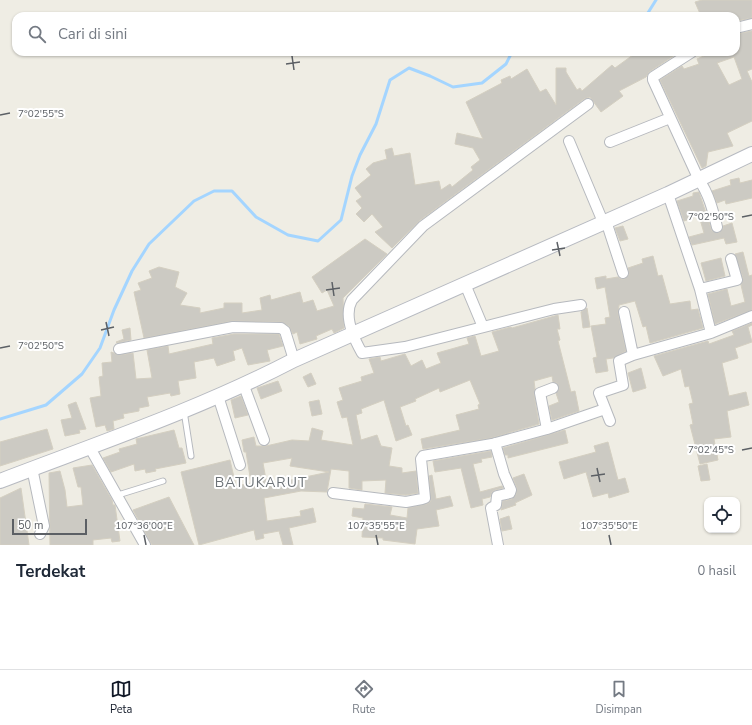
<!DOCTYPE html>
<html lang="id">
<head>
<meta charset="utf-8">
<style>
	:root { --surface:#fff; --page:#f6f6f7; --text:#1f2937; --muted:#747a83; --line:#e0e1e3; --accent:#111827 }
	body { margin:0; font-family:"Nunito Sans",sans-serif; background:var(--page); color:var(--text) }
	.controls { position:absolute; right:12px; bottom:12px; display:grid; overflow:hidden; border-radius:8px; box-shadow:0 1px 3px #0004 }
	.controls button { width:36px; height:36px; display:grid; place-items:center; padding:0; border:0; border-bottom:1px solid var(--line); background:var(--surface); color:var(--text); font:20px sans-serif }
	.scale { position:absolute; left:12px; bottom:10px; width:75px; box-sizing:border-box; padding-left:4px; border:2px solid #5c6065; border-top:0; font-size:11px; line-height:14px; white-space:nowrap; color:#5c6065; -webkit-text-stroke:3px #fff; paint-order:stroke }
	.list { margin:0; padding:0; list-style:none }
	h2 { display:flex; justify-content:space-between; align-items:center; height:52px; margin:0; padding:0 16px; font-size:17px }
	h2 small { font-size:13px; font-weight:400; color:var(--muted) }
	.icon { flex:none; width:22px; height:22px; fill:none; stroke:currentColor; stroke-width:2; stroke-linecap:round; stroke-linejoin:round }
	.map { position:relative; flex:none; width:752px; height:545px; overflow:hidden }
	.search { position:absolute; background:var(--surface); box-shadow:0 1px 3px #0004; left:12px; right:12px; top:12px; height:44px; display:flex; align-items:center; gap:10px; box-sizing:border-box; padding:0 14px; border-radius:12px; color:var(--muted); font-size:15px }
	.sheet { height:124px; background:var(--surface) }
	nav { display:flex; justify-content:space-around; align-items:center; box-sizing:border-box; height:56px; border-top:1px solid var(--line); background:var(--surface); font-size:11px; color:var(--muted) }
	nav a { display:grid; justify-items:center; gap:2px }
	nav .on { color:var(--accent) }
	.map>svg:first-child { display:block }
	.lines { fill:none; stroke-linecap:round; stroke-linejoin:round }
	.stream { stroke:#a4d5ff; stroke-width:3 }
	.building { fill:#cccac3; stroke:#d4cfc1; fill-rule:evenodd }
	.lane-casing { stroke:#b6b9be; stroke-width:7 }
	.street-casing { stroke:#b6b9be; stroke-width:12 }
	.secondary-casing { stroke:#b7bac1; stroke-width:16 }
	.lane { stroke:#fff; stroke-width:5 }
	.street { stroke:#fff; stroke-width:10 }
	.secondary { stroke:#fff; stroke-width:14 }
	.ticks { fill:none; stroke:#5c6065; stroke-width:1.5 }
	.labels { text-anchor:middle; stroke-width:4; stroke-linejoin:round; paint-order:stroke }
	.quarter-label { font-size:14px; letter-spacing:1px; fill:#6c7277; stroke:#fff }
	.ticks-label { font-size:10px; text-anchor:middle; fill:#5c6065; stroke:#fff; stroke-width:4; stroke-linejoin:round; paint-order:stroke }
</style>
</head>
<body>
<div class="map">
<svg width="752" height="545" viewBox="0 0 752 545">
	<rect width="100%" height="100%" fill="#efede4"/>
	<g class="lines">
		<path class="stream" d="M646 16 656 0
			M0 419 46 405 82 374 100 348 114 310 132 271 149 244 194 201 214 191H232L256 217 288 235 318 241 341 220 352 176 360 155 376 124 390 80 409 68 430 76 453 87 482 83 506 64 512 52"/>
	</g>
	<path class="building" d="M702 0H752V18L736 21V16H724L723 12 709 16H701L695 2Z
		M752 31V69L747 71 752 82V121L727 133 733 146 708 152 706 166 702 168 660 80 682 66 684 69 699 64 697 59 708 54 707 52H736V34ZM734 57 742 79 729 85 717 63Z
		M637 52H674L675 55 649 72 646 77 619 91 623 96 601 112 590 97 584 99 419 221 392 248 375 232 383 227 372 214 364 222 356 214 362 208 356 201 362 197 355 188 371 175 366 169 373 163 387 159 385 150 392 148 394 156 410 153 415 185 439 181 441 190 450 184 452 187 473 170 471 167 480 160 473 148 455 144 457 133 483 139 466 102 502 83 501 80 510 76 511 79 527 69 540 92 546 89 556 105V68H566V72L577 90 580 88 582 91 612 65 615 68Z
		M739 178 740 183 752 180V198L726 204 725 200 717 203 712 191 731 185 730 180Z
		M699 192 712 231 719 233 723 229V226L732 223 737 242 726 244 724 238 692 245 689 237 704 233 699 216 684 221 677 201 693 196V193Z
		M623 226 628 239 620 241 615 228Z
		M365 239 387 254 343 298 344 328 334 333 332 329 316 336 317 339 300 344 297 332 293 334 289 326 281 322 232 321 144 338 134 292 141 290 138 283 152 278 149 271 159 267 179 272 175 287 187 293 180 305 200 308V313L224 308V303H242V313L262 310 260 298 270 295 271 300 300 292 303 303 313 300 317 311 334 306 327 290 322 293 312 277Z
		M743 252 749 276 752 275V310L715 324 708 294 727 289 731 306 745 302 741 285 743 278 735 254Z
		M653 256 658 276 662 275 670 304 690 301 691 310 698 309 703 328 650 343 646 326 643 327 635 301 619 305 618 313 626 351 613 358 606 359 608 371 596 373 593 358 597 357 591 326 606 324 605 318 610 317 605 287 597 289 595 278 606 276V279L618 277 621 279H625L629 275 628 268 643 263 642 259Z
		M721 258 725 276 706 281 701 263Z
		M587 308 590 327 583 328 581 312Z
		M558 315 560 329H557L560 340 558 341 571 392 575 391 579 411 552 420 549 406 559 402 556 393 559 389 557 383 553 382 552 376 534 381 535 389 534 394 539 424 491 438 423 449 421 439 460 430 456 415 479 409 478 405 480 404 470 380 440 392 439 388 415 399 416 401 400 407 406 426 408 425 412 435 396 441 384 400 361 409 362 413 356 415 361 440 377 435 381 446 392 448 389 466 402 468V473L416 471 418 493 406 495 385 493 386 480 362 481V490L349 488V471L331 469 327 492 301 491 264 498 267 521 301 516 300 511 313 508 316 522 289 528 293 545H283L279 531 263 534 264 538 256 540 254 530 199 545 181 472 230 460 236 486 251 483 246 452H244L242 440 254 437 256 446H266L292 440 309 441 312 428 323 431 321 440 353 445 347 417 342 418 337 402 343 400 339 388 362 381 361 377 374 373 369 359 380 357 381 361 405 354 411 366 422 360 426 369 441 363 437 353 469 344 467 338 475 336 481 356 499 351 492 332 511 327 512 328ZM292 458 290 466 329 472 267 485 263 463Z
		M752 323V325L748 327 752 342 735 348 738 358 722 363 729 396 746 392 749 405 727 411 731 437 714 439 718 460 700 464 690 425 693 424 689 404 693 403 689 386 685 387 681 369 663 376 654 356 708 341 709 344 734 335 732 331Z
		M130 328 131 340 117 343 116 342 124 339 122 330Z
		M234 334H279L283 346 267 350 270 361 248 365 242 348 233 351 235 360 217 366 214 358 194 362 196 378 178 381 180 394 171 396 170 393 147 397 149 406 139 408V411L123 414 124 418 113 421 114 429 107 431 105 425 96 427 90 398 101 396 99 377 103 376 102 363 112 362 111 352 120 355 133 353 136 379 152 378 147 350 168 346 169 354 213 344 212 338Z
		M641 368 646 388 633 392 628 373Z
		M311 373 316 384 308 387 303 377Z
		M278 381 282 391 261 399 257 388Z
		M241 396 248 415 235 418 231 400Z
		M319 400 322 414 312 416 309 402Z
		M76 402 86 429 79 430 80 433 65 436 61 420 72 418 68 405Z
		M47 429 53 449 0 466V442Z
		M174 430 179 448H182L186 463 155 469 156 471 146 473 145 469 135 471 134 464 111 472 103 458 120 452 119 449 137 444 136 439Z
		M565 430 568 443 508 458V455H505L503 448Z
		M608 442 618 480 625 478 629 492 609 498 608 493 593 497 586 472 564 479 559 462 596 452 594 446Z
		M491 451 492 457 481 459 482 462 473 464 480 492 502 486 503 488 495 490 492 492 490 497 482 499 483 505 471 508 461 468 435 472 433 461Z
		M707 464 710 480 701 481 698 466Z
		M92 465 112 500 113 505H115L120 541 112 542 111 538 93 540V545H50L49 473 60 471 65 490 67 507 83 505 81 487H78L73 468Z
		M524 474 532 495 515 503 516 505 501 510 503 501 512 499 516 495 517 488 513 478Z
		M432 475 436 499 450 496 453 506 436 510 439 526 417 529 415 544 383 540V538L362 537 363 518 352 516 353 508 364 509 365 504 392 507 390 515 407 518 408 508 427 504 431 501 429 476Z
		M21 488 29 545H0V498Z
		M169 497 194 545H152L133 510Z
		M509 516 512 529 502 531 500 519Z"/>
	<g class="lines">
		<defs>
			<path id="lane" d="M184 411 191 456
				M118 495 163 481"/>
			<path id="street" d="M736 28 752 24
				M692 52 653 77V80L699 180C709 194 713 211 717 227
				M569 141 603 222
				M610 142 670 118
				M606 221 623 273
				M465 284 483 327
				M700 289 737 280 731 259
				M581 305 554 309 405 347 362 353C354 339 343 316 352 300L423 226 588 104
				M624 312 633 355
				M711 333 752 316
				M119 349 233 327 281 328 285 331 294 360
				M244 386 264 440
				M218 396 240 465
				M610 421 599 393 623 385 619 361 633 355 711 333 700 289 668 194
				M547 429 540 393 553 388
				M495 443 504 474 511 490 510 493 497 496 496 505 491 508 498 545
				M90 448 145 545
				M32 468 44 526 40 534
				M333 493 406 502 422 499 425 498 421 459 423 456 492 444 547 429 605 409"/>
			<path id="secondary" d="M0 481C99 443 200 409 294 360L668 194 752 154"/>
		</defs>
		<use href="#lane" class="lane-casing"/>
		<use href="#street" class="street-casing"/>
		<use href="#secondary" class="secondary-casing"/>
		<use href="#lane" class="lane"/>
		<use href="#street" class="street"/>
		<use href="#secondary" class="secondary"/>
	</g>
	<path class="ticks" d="M292 56 294 70M286 64 300 62M0 115 10 113M742 217 752 215M557 242 560 256M552 250 565 248M332 282 334 296M326 290 340 288M106 322 109 336M101 330 114 327M0 348 10 346M742 450 752 448M597 468 600 482M591 476 605 474M144 535 146 545M376 535 378 545M609 535 611 545"/>
	<g class="labels">
		<g class="quarter-label">
			<text x="261" y="487">BATUKARUT</text>
		</g>
	</g>
	<g class="ticks-label">
		<text x="41" y="117">7°02'55"S</text>
		<text x="711" y="220">7°02'50"S</text>
		<text x="41" y="349">7°02'50"S</text>
		<text x="711" y="453">7°02'45"S</text>
		<text x="144" y="529">107°36'00"E</text>
		<text x="376" y="529">107°35'55"E</text>
		<text x="609" y="529">107°35'50"E</text>
	</g>
</svg>
<div class="controls">
<button><svg class="icon" aria-label="locate" viewBox="0 0 24 24"><circle cx="12" cy="12" r="6"/><path d="M12 2v4M12 18v4M2 12h4M18 12h4"/></svg></button>
</div>
<div class="scale">50 m</div>
<div class="search"><svg class="icon" aria-label="search" viewBox="0 0 24 24"><circle cx="10" cy="10" r="6"/><path d="M15 15l6 6"/></svg>Cari di sini</div>
</div>
<section class="sheet">
<h2>Terdekat<small>0 hasil</small></h2>
<ul class="list">
</ul>
</section>
<nav>
<a class="on"><svg class="icon" aria-label="map" viewBox="0 0 24 24"><path d="M3 6l6-2 6 2 6-2v14l-6 2-6-2-6 2zM9 4v14M15 6v14"/></svg>Peta</a>
<a><svg class="icon" aria-label="directions" viewBox="0 0 24 24"><path d="M12 3l9 9-9 9-9-9zM9 14v-3h6M13 9l2 2-2 2"/></svg>Rute</a>
<a><svg class="icon" aria-label="saved" viewBox="0 0 24 24"><path d="M7 4h10v16l-5-4-5 4z"/></svg>Disimpan</a>
</nav>
</body>
</html>
